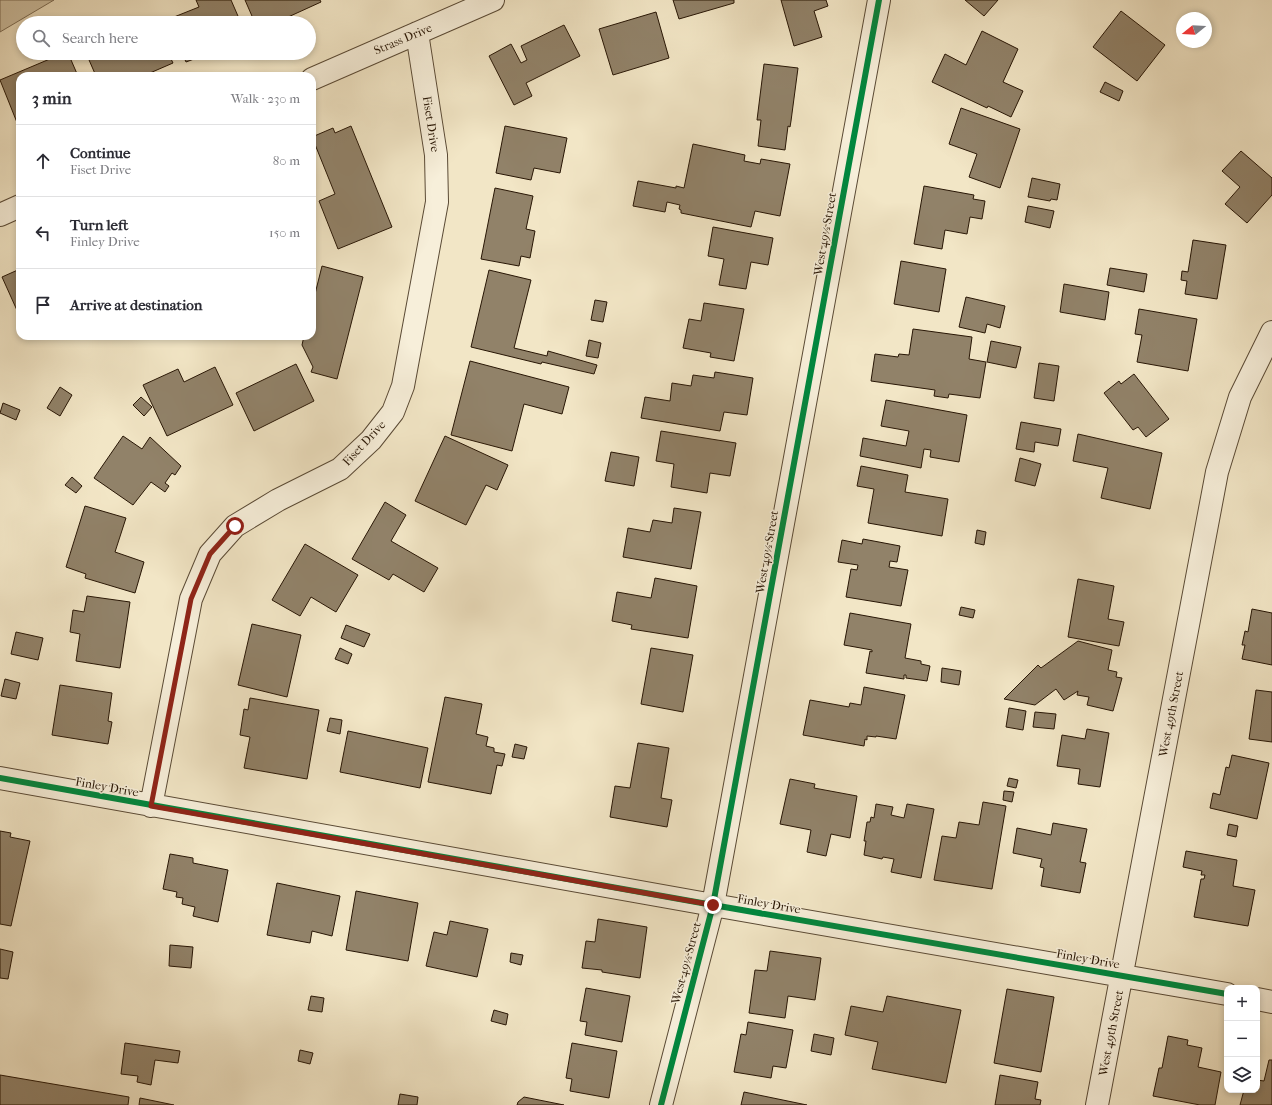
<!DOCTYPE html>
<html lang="en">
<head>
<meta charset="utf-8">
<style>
	:root { --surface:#fff; --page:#f7f7f7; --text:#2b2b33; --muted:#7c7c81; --line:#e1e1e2 }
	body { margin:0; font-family:"IM FELL French Canon",serif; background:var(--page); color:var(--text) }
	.controls { position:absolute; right:12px; bottom:12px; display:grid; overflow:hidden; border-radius:8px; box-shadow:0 2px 6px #0003 }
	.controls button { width:36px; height:36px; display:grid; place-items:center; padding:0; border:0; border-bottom:1px solid var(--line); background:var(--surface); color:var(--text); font:20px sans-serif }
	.compass { position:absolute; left:1176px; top:12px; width:36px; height:36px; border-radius:50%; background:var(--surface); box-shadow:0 2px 6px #0003; rotate:252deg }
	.stop { position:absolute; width:12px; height:12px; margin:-9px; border:3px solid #8f2418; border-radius:50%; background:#fff }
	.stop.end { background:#8f2418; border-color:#fff; box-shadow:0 1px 4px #0008 }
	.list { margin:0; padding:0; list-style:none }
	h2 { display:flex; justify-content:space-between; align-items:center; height:52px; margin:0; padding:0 16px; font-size:17px }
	h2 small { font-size:13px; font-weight:400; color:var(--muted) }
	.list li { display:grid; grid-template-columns:26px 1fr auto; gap:12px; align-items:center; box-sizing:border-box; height:72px; padding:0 16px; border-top:1px solid var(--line) }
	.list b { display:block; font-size:15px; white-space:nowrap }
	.list p { margin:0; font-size:13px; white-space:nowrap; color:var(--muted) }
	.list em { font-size:13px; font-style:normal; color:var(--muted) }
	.icon { flex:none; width:22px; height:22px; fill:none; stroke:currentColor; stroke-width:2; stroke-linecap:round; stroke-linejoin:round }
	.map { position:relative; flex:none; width:1272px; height:1105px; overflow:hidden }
	.search { position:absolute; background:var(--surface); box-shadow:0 2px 6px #0003; left:16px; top:16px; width:300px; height:44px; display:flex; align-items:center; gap:10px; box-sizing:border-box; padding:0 14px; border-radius:22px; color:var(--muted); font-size:15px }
	.panel { position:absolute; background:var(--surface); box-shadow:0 2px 6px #0003; left:16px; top:72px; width:300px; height:268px; border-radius:12px }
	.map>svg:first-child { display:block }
	.green { fill:#d0c3a5; stroke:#7c6c55 }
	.building { fill:#918269; stroke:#281605 }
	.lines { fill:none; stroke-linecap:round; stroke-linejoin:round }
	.minor-casing { stroke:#5a4a35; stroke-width:24 }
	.minor { stroke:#f7efda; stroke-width:22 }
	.cycleway-casing { stroke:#f7efda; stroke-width:8 }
	.cycleway { stroke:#00873e; stroke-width:6 }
	.route { stroke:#8f2418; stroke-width:5 }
	.labels { text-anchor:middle; stroke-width:3; stroke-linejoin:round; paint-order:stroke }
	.street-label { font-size:12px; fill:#281605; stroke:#f7efda }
</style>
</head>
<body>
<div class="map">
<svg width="1272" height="1105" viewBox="0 0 1272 1105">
	<rect width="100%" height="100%" fill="#f2e6c6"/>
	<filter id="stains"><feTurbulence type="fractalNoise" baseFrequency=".005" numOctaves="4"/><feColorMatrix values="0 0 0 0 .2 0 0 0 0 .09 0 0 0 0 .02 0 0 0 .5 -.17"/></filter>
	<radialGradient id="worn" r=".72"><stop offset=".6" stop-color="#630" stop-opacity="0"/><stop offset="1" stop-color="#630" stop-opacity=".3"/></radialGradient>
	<path class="green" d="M0 0H54L0 32Z"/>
	<path class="building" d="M196 0H231L241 23H170L169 19 199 7Z
		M245 0H320L321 2 275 23H255Z
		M673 0H734V3L679 19Z
		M781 0H826L828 6 814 11 822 37 794 46Z
		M965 0H998L984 16Z
		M1121 11 1165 45 1137 81 1093 47Z
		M656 12 669 58 613 75 599 29Z
		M564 25 580 56 526 83 532 96 514 105 489 56 511 44 521 63 527 60 521 46Z
		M982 31 1018 49 1003 82 1023 91 1011 117 988 106 987 108 932 82 945 54 966 65Z
		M64 53H68L78 76H20V130L0 80Z
		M86 53H168L173 63 143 76H96Z
		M182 53H210L186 62Z
		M764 64 798 68 791 121 790 127 788 126 785 150 758 146 761 120H757Z
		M1105 82 1123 91 1119 101 1100 92Z
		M961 108 1020 129 1000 188 969 177 977 154 949 144Z
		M351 126 392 227 338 249 319 201 335 194 312 137 333 128 335 133Z
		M505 126 567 138 560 173 534 168 531 180 496 173Z
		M693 144 745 155 744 161 760 164 761 159 790 164 780 216 755 211 751 227 681 213V210L679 209 680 205 667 202 665 212 633 206 638 181 676 188V186L684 188Z
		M1241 151 1272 178V195L1247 223 1225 204 1240 187 1222 171Z
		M1032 178 1060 184 1057 200 1051 199 1050 201 1028 197Z
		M924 186 974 195 973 199 985 201 982 219 970 217 967 234 945 230 942 249 914 244Z
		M495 188 533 196 526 229 535 231 530 258 521 256 519 266 481 259Z
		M1028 206 1054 211 1050 228 1025 222Z
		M713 227 773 238 768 265 751 262 746 289 719 285 724 259 708 256Z
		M1193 240 1226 245 1217 299 1185 294 1187 281 1181 280 1182 271 1188 272Z
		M901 261 946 269 939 312 894 304Z
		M322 266 363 277 337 379 311 372 313 367 302 345 304 336H312V306Z
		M1110 268 1147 274 1144 292 1107 285Z
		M20 269V317L2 277Z
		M489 270 531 280 514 348 547 356 548 351 597 365 594 374 542 362 541 364 471 347Z
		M1064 284 1109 292 1105 320 1060 312Z
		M966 297 1005 306 1000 328 987 324 985 333 959 327Z
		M595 300 607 302 603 322 591 320Z
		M704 303 744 309 734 361 710 357 711 353 683 348 689 319 701 321Z
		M1139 309 1197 319 1188 371 1137 362 1142 335 1135 334Z
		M913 329 972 337 969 359 986 362 980 398 949 394 948 398 934 396 935 390 871 381 875 354 898 357 899 354 909 355Z
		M589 340 601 343 598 358 586 356Z
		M991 341 1021 347 1016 368 987 362Z
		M470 361 569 387 562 414 524 404 512 451 451 435Z
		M1039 363 1059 366 1054 401 1034 398Z
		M296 364 314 401 254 431 236 393Z
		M215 367 233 405 167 436 143 385 178 369 184 382Z
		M715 372 753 378 747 415 724 412 720 431 641 418 645 397 670 401 672 383 691 386 693 375 714 378Z
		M1134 374 1169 419 1146 437 1138 427 1133 430 1104 393 1119 381 1121 384Z
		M60 387 72 395 60 416 47 408Z
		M141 397 152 407 144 416 133 405Z
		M886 400 967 415 959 462 930 457 931 450 924 449 921 468 860 456 863 438 906 446 909 431 881 426Z
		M3 403 20 410 16 420 0 413Z
		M1021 422 1061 429 1058 446 1035 442 1034 452 1016 449Z
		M661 431 736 443 730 476 710 473 707 493 671 487 674 464 656 461Z
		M1078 434 1162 453 1150 509 1101 498 1108 468 1073 461Z
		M123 436 142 449 150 437 181 466 175 475 172 473 165 483 169 486 165 492 151 482 133 505 94 478Z
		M445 436 508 465 497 490 486 485 466 525 415 501Z
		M611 452 639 457 634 486 605 481Z
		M1020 458 1041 464 1035 486 1015 481Z
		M861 466 908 475 905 492 948 499 942 536 868 523 874 489 857 486Z
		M72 477 82 486 76 493 65 485Z
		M385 502 406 515 391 541 438 568 424 592 393 574 389 580 352 559Z
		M85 506 126 518 115 552 144 562 135 593 85 578 86 574 66 567Z
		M674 508 701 512 691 569 623 557 628 528 650 532 653 520 672 523Z
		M977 530 986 532 984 545 975 543Z
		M863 539 900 546 897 562 890 561 889 567 908 570 901 606 846 597 851 569 857 570 858 565 838 562 842 540 862 544Z
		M305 544 358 575 336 612 311 597 300 616 272 600Z
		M655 578 697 586 688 638 631 629 632 625 612 621 617 592 651 598Z
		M1078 579 1114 586 1108 619 1124 622 1119 646 1068 637Z
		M87 596 130 602 120 668 76 661 80 634 70 632 73 610 84 612Z
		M961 607 975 610 973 618 959 615Z
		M1252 609 1272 613V665L1242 659 1245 645H1242L1245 631 1248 632Z
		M850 613 911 624 905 658 921 661V664L930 666 927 681 906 678V675H904V679L866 673 870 651 872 652V650L844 645Z
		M252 624 301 635 287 697 238 685Z
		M346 625 370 634 364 647 341 638Z
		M16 632 43 638 38 660 11 654Z
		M1078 641 1112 650 1108 670 1117 672 1116 677 1122 678 1113 711 1087 705 1089 697 1077 695 1078 691 1064 700 1056 689 1035 705 1004 699 1038 665 1041 668Z
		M340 648 352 654 348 664 335 659Z
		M651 648 693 655 683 712 641 704Z
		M942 668 961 671 959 685 941 682Z
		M5 679 20 683 16 699 1 696Z
		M60 685 112 693 108 721 112 722 108 744 52 735Z
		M864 687 905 695 896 739 876 736V737L867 736V740L865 739 864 746 803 735 810 700 849 707 850 703 861 705Z
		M1256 690 1272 692V742L1249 739Z
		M445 697 482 704 476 734 488 737 486 746 494 748V752L505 754 502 766 497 765 491 794 428 782Z
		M250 698 319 710 307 779 244 768 250 737 240 735 244 709 248 710Z
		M1009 708 1026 711 1023 730 1006 727Z
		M1035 712 1056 714 1054 729 1033 727Z
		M330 718 342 720 340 734 327 731Z
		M1087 729 1109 733 1100 787 1078 784 1080 769 1057 766 1062 735 1085 739Z
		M348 731 428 748 420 788 340 772Z
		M638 743 669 748 661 798 672 800 667 827 610 817 615 786 630 788Z
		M515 744 527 747 524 759 512 757Z
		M1232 755 1269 763 1257 819 1210 808 1213 793 1220 795 1226 767 1229 768Z
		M1009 778 1018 780 1016 788 1007 786Z
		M790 779 815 784 814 788 857 796 850 838 831 834 826 856 807 852 811 830 780 824Z
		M1004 791 1014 792 1012 802 1003 800Z
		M983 802 1006 806 992 889 934 880 942 836 956 838 959 822 979 825Z
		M876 804 893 807 891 815 904 818 907 804 934 809 921 878 891 872 894 859 883 857 882 859 864 855 866 841H864L867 822H870L871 817 874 818Z
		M1053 823 1087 829 1080 862 1086 863 1080 893 1041 886 1044 868 1040 867 1042 859 1013 853 1017 828 1051 835Z
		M1229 824 1238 826 1236 837 1227 835Z
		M0 831 11 833 10 837 30 841 11 926 0 924Z
		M1186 851 1237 860 1233 886 1255 890 1248 926 1194 917 1201 879H1204L1205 875H1201L1202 871 1183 867Z
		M170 854 193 858V863L228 870 218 922 193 916 195 907 182 904 183 898 176 897 177 892 163 889Z
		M277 883 340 896 332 936 312 931 310 943 267 935Z
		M356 891 418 903 408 961 346 950Z
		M598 919 647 927 640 978 602 972V970L582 968 586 941 595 942Z
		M450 921 488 929 477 977 426 966 434 932 447 935Z
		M170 945 193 947 191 968 169 966Z
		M0 949 13 952 8 979 0 978Z
		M770 951 821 958 815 1000 788 996 785 1018 749 1013 755 970 767 971Z
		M511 953 523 955 521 965 510 962Z
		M586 988 630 996 622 1042 585 1035 587 1022 580 1021Z
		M1007 989 1054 997 1041 1072 994 1063Z
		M311 996 324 998 322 1012 308 1010Z
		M887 996 961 1010 946 1083 872 1069 878 1042 845 1035 851 1006 883 1012Z
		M494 1010 508 1014 506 1025 491 1021Z
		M748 1022 793 1030 786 1068 773 1066 771 1078 734 1072 741 1034 746 1035Z
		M814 1034 834 1038 831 1055 811 1051Z
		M1168 1036 1188 1040 1187 1045 1202 1048 1198 1067 1221 1072 1215 1105H1200L1153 1096 1159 1068H1162Z
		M125 1043 180 1051 178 1063 155 1060 151 1085 137 1082 138 1076 121 1074Z
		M572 1043 617 1051 609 1098 570 1091 572 1079 566 1078Z
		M300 1050 313 1053 310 1064 298 1061Z
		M1269 1060H1272V1105H1240L1244 1090H1257V1080L1264 1081Z
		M0 1075 129 1097 128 1105H0Z
		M1000 1075 1038 1082 1035 1099 1041 1100 1040 1105H995Z
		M744 1092 807 1105H741Z
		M400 1094 418 1097 417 1105H398Z
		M524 1097 564 1105H517L518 1102Z
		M140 1098 174 1105H139Z"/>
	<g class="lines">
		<defs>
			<path id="minor" d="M312 79 493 0
				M0 215 20 206
				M0 778 713 905 1227 994
				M151 806 191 599 210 554 235 526 278 500 340 469 371 440 393 412 403 386 437 202 436 155 417 33
				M1257 999 1272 1002
				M661 1105 713 905 879 0
				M1097 1105 1217 472 1240 397 1272 332"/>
		</defs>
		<use href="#minor" class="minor-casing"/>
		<use href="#minor" class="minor"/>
		<defs>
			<path id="cycleway" d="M0 778 713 905 1227 994
				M661 1105 713 905 879 0"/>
		</defs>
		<use href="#cycleway" class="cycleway-casing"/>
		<use href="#cycleway" class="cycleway"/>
	</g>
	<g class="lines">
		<path class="route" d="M235 526 210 554 191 599 151 806 713 905"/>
	</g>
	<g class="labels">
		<g class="street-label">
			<text transform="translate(403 39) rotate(-23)" y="4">Strass Drive</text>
			<text transform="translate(431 124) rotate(81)" y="4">Fiset Drive</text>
			<text transform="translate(825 234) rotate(-80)" y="4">West 49½ Street</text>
			<text transform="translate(364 443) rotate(-47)" y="4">Fiset Drive</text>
			<text transform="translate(767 552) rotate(-80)" y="4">West 49½ Street</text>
			<text transform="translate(1171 714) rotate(-79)" y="4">West 49th Street</text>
			<text transform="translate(107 787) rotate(10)" y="4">Finley Drive</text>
			<text transform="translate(769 904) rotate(10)" y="4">Finley Drive</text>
			<text transform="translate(1088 959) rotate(10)" y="4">Finley Drive</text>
			<text transform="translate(686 963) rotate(-75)" y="4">West 49½ Street</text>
			<text transform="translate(1111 1033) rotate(-79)" y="4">West 49th Street</text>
		</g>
	</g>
	<rect width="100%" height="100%" filter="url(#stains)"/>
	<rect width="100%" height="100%" fill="url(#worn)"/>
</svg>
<div class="controls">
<button>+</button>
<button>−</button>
<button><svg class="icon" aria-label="layers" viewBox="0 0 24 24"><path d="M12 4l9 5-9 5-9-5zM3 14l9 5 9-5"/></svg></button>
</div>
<svg class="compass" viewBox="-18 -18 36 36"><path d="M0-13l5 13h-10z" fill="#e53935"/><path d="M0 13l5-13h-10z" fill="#7c7c81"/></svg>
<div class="stop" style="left:235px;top:526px"></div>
<div class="stop end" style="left:713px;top:905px"></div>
<div class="search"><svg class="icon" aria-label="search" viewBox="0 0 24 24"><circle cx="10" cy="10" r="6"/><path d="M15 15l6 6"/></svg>Search here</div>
<section class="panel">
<h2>3 min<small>Walk · 230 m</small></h2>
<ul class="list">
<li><svg class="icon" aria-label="ahead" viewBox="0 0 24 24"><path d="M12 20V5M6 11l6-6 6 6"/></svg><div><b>Continue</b><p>Fiset Drive</p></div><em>80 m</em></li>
<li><svg class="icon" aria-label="left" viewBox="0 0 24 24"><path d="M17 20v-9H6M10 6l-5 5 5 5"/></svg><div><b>Turn left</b><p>Finley Drive</p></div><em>150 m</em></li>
<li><svg class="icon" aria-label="arrive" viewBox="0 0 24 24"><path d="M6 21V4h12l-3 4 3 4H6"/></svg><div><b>Arrive at destination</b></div></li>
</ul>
</section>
</div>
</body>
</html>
